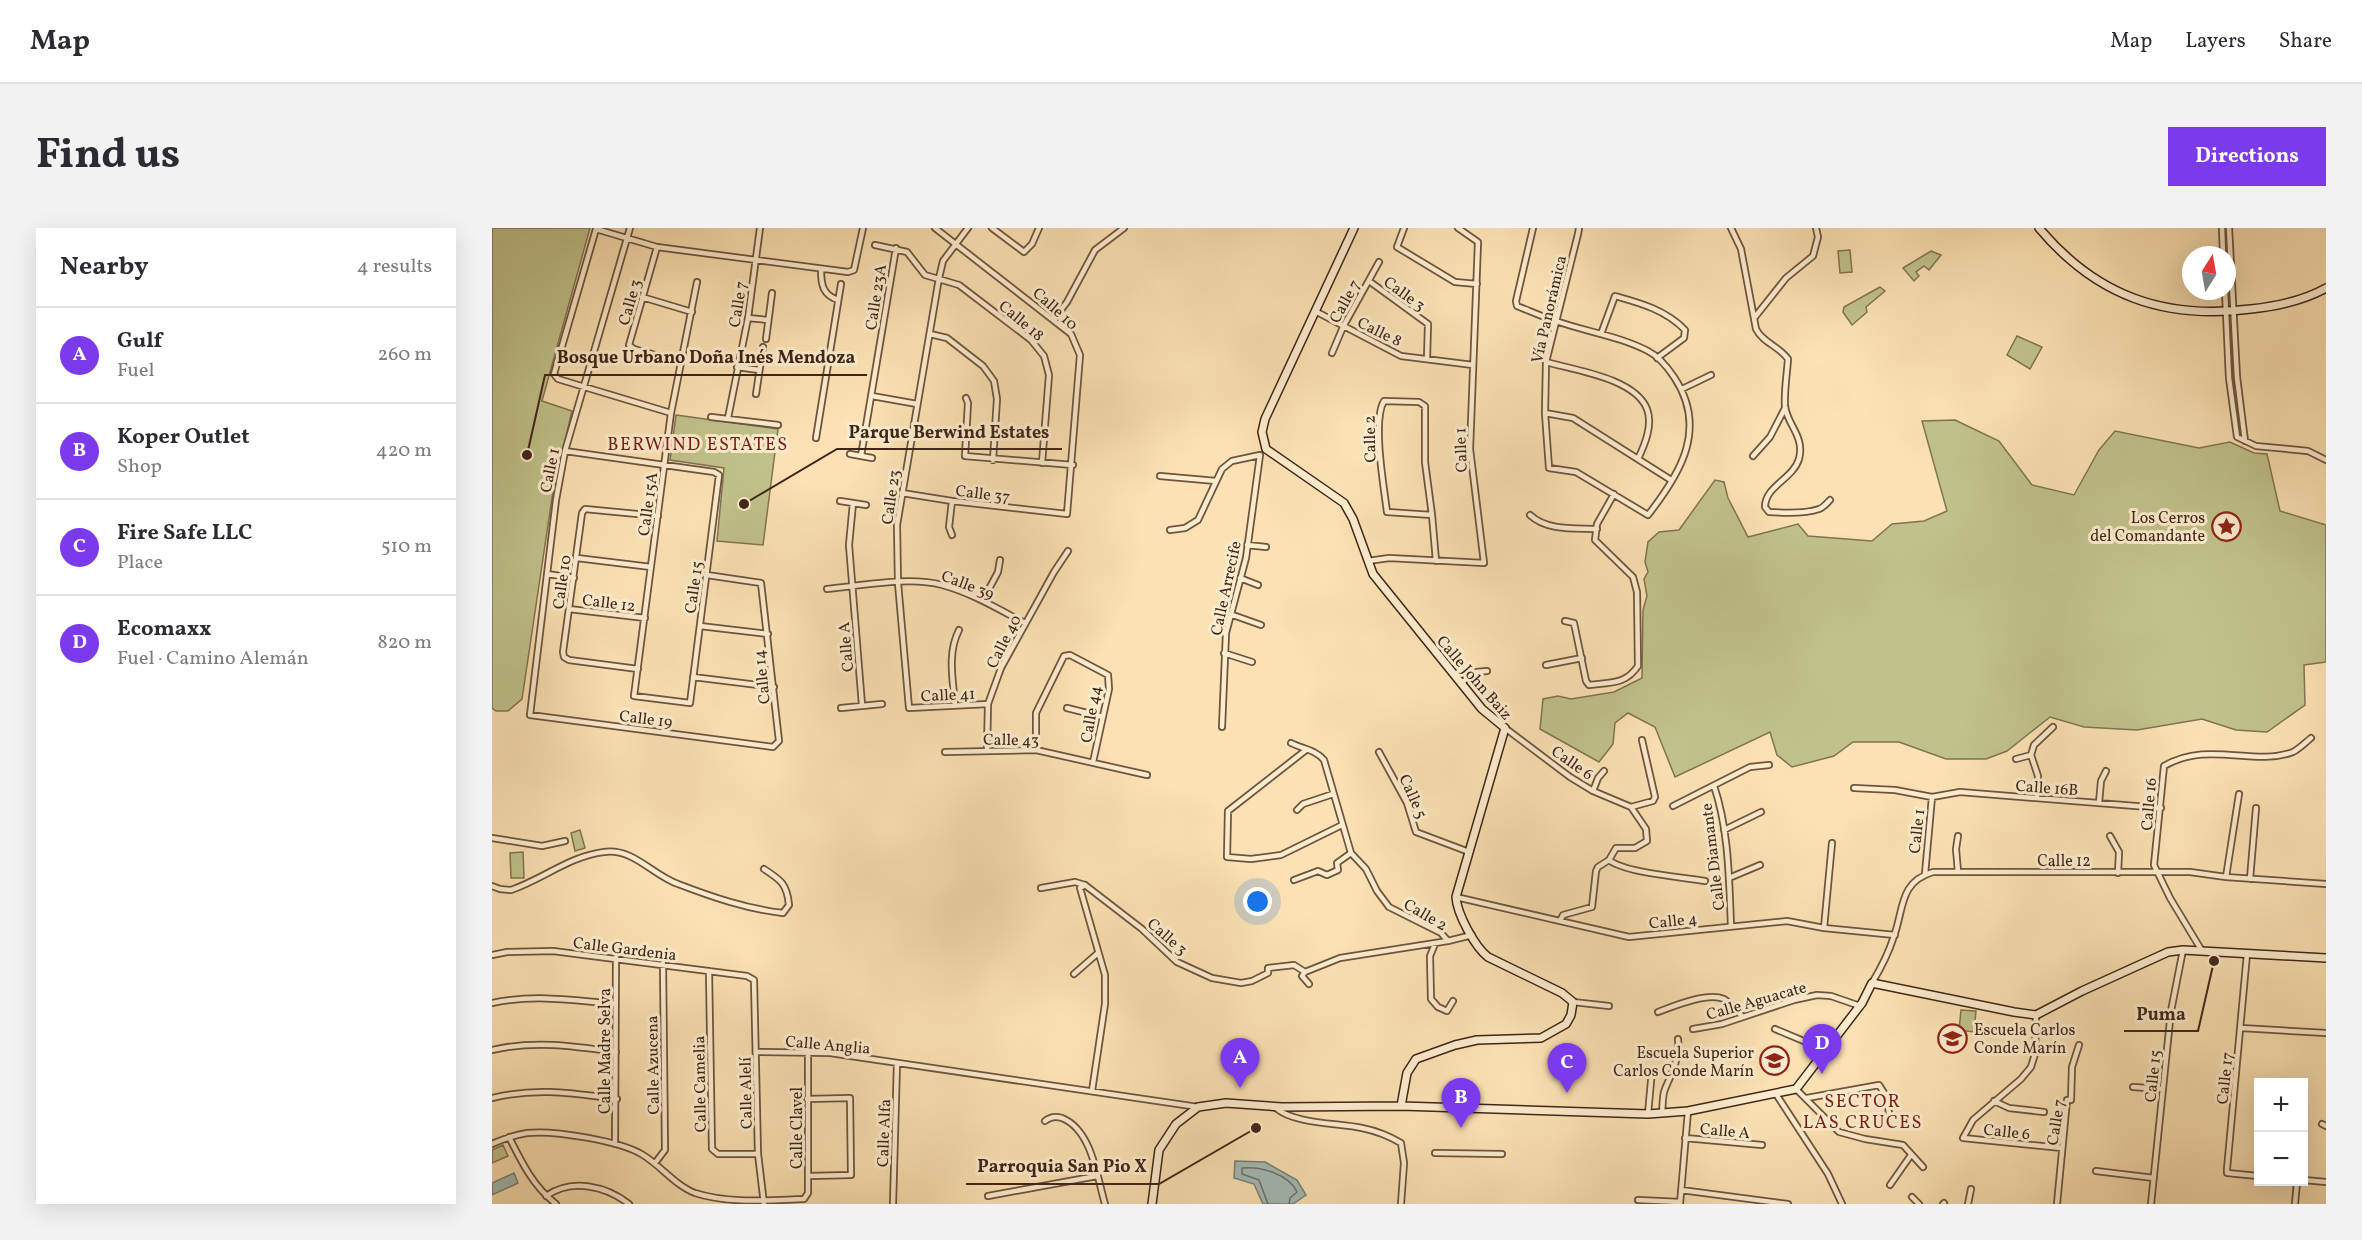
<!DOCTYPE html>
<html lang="en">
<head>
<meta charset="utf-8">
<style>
	:root { --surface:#fff; --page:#f2f2f3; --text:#2b2b33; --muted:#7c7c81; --line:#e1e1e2; --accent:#7c3aed }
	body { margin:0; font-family:Vollkorn,serif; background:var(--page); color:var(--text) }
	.controls { position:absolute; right:18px; bottom:18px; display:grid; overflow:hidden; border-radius:0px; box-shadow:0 6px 24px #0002 }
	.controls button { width:54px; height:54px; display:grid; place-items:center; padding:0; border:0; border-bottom:2px solid var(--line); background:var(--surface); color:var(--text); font:30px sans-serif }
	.compass { position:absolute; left:1690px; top:18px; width:54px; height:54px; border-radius:50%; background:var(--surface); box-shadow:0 6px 24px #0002; rotate:11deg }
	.you { position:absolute; left:766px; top:674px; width:21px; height:21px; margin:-15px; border:4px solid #fff; border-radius:50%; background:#1a73e8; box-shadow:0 0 0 9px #1a73e833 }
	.badge { display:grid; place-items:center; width:39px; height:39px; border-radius:50%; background:var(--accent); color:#fff; font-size:20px; font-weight:700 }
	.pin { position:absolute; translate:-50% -50px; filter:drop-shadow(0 2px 3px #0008) }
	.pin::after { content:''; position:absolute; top:32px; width:21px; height:18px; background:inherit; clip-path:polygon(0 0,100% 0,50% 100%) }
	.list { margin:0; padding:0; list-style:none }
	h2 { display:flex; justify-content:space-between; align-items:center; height:78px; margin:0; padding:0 24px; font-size:26px }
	h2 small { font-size:20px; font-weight:400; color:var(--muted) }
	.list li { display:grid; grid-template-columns:39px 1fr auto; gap:18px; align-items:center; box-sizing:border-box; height:96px; padding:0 24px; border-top:2px solid var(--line) }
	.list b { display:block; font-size:22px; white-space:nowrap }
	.list p { margin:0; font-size:20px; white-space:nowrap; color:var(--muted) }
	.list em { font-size:20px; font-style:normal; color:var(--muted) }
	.map { position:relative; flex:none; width:1834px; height:976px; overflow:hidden; border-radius:0px }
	header { display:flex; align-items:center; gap:36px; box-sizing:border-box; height:84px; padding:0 30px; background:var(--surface); border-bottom:2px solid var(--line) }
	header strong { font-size:28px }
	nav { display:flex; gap:33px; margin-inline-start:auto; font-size:21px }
	.intro { display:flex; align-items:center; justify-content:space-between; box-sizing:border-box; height:144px; padding:0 36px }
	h1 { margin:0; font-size:42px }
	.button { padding:15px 27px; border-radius:0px; background:var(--accent); color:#fff; font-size:21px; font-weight:700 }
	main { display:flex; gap:36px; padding:0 36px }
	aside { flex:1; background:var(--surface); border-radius:0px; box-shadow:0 6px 24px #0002 }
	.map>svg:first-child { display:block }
	.green { fill:#c1c28b; stroke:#807452; stroke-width:1.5 }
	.water { fill:#a2bbb6; stroke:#7a7f77; stroke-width:1.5 }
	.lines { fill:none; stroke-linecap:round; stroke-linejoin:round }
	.shore { stroke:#707067; stroke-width:1.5 }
	.street-casing { stroke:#6e543f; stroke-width:8 }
	.secondary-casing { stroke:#3f2518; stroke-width:10 }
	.street { stroke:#fcecce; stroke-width:4.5 }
	.secondary { stroke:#fcecce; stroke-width:7 }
	.labels { text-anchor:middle; stroke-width:6; stroke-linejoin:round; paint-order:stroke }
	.street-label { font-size:16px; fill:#3f2518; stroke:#fcecce }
	.poi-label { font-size:16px; fill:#3f2518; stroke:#fcecce; text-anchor:end }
	.neighbourhood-label { font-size:18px; letter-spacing:1.5px; fill:#7a1f14; stroke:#fcecce }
	.leader { fill:none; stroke:#3f2518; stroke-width:2 }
	.callout-dot { fill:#3f2518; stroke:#fcecce; stroke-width:2 }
	.callout-label { font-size:18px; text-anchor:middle; font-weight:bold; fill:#3f2518; stroke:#fcecce; stroke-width:6; stroke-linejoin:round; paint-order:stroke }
</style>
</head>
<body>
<header>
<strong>Map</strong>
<nav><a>Map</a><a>Layers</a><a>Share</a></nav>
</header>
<div class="intro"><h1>Find us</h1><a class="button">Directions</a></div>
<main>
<aside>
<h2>Nearby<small>4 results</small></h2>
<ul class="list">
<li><span class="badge">A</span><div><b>Gulf</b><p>Fuel</p></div><em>260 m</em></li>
<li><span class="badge">B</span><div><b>Koper Outlet</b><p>Shop</p></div><em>420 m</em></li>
<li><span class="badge">C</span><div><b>Fire Safe LLC</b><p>Place</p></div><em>510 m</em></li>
<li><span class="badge">D</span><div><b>Ecomaxx</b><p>Fuel · Camino Alemán</p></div><em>820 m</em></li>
</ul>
</aside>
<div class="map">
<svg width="1834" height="976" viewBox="0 0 1834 976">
	<rect width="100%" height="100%" fill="#fbe1b3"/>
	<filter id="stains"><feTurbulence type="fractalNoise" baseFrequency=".00333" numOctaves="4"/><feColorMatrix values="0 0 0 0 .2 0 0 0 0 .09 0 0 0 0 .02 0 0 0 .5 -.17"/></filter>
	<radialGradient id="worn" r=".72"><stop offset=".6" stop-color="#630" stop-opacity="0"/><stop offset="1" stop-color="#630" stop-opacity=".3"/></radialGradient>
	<path class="green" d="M0 0H98L50 173 80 183 60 270 30 471 16 483H4L0 480Z
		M1358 22 1360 44 1348 45 1346 23Z
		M1439 23 1449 27 1437 42 1432 38 1424 44 1427 48 1422 53 1411 40Z
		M1388 59 1393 63 1374 79 1375 84 1360 97 1351 84 1352 79Z
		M1525 108 1550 119 1538 141 1515 127Z
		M184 187 286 201 271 317 225 313 232 240 178 232Z
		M1463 192 1507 213 1540 257 1582 267 1607 222 1623 203 1707 220 1738 214 1762 225 1775 226 1788 283 1834 297V434L1812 437 1813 477 1775 504 1744 502 1710 491 1645 502 1592 499 1558 489 1515 523 1494 531H1454L1407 514H1361L1342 528 1300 539 1285 527 1278 504 1183 549 1163 499 1136 485 1123 495 1121 516 1107 534 1048 501 1051 471 1066 468 1079 471 1122 464 1150 450 1151 382 1155 368 1152 351 1156 344 1153 334 1156 314 1167 304 1187 302 1223 252 1232 254 1236 270 1256 309 1306 296 1316 308 1380 313 1400 296 1432 293 1455 283 1430 193Z
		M88 602 93 620 83 623 79 605Z
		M31 624 32 650H19L18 625Z
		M1469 782 1484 783 1482 804 1467 802Z
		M11 917 16 928 0 935V922Z"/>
	<path class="water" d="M743 933 773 934 805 952 814 967 801 976H771L762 956 742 950Z
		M22 945 26 955 0 967V955Z"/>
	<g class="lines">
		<path class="shore" d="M776 976 767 952 750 946V940C768 938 797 946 805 964L798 970 797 976"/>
		<defs>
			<path id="street" d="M138 0 73 223 64 272 38 487 281 519 287 513 269 355 215 347
				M476 0 451 33 447 50 405 297 406 355 417 480 496 476
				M500 0 532 24 540 16 547 0
				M912 0 905 19 963 54 985 56
				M1041 0 1024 73 1025 78C1038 83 1051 89 1064 93 1095 104 1127 108 1156 123 1166 128 1176 140 1182 149 1216 200 1189 245 1156 287L1084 244 1057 240 1053 185 1054 134 1086 6 1087 0
				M1239 0 1249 21 1264 101C1271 115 1287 118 1296 131 1295 146 1292 163 1293 178 1295 197 1313 208 1307 231 1301 251 1273 258 1273 279L1277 284C1291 285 1313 286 1327 281 1331 280 1335 275 1338 272
				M1730 0 1731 27
				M1737 0 1745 149 1753 213
				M383 17 415 24 433 47 467 57 539 112 552 128 557 147 550 235
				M165 19 137 117 142 121 189 134
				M329 42C329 57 331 67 346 72
				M877 53 936 96 935 131
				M1733 63 1737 150 1745 209 1764 218 1816 223 1834 232
				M150 69 200 84
				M823 83 909 128 981 137
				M1263 89 1294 50 1321 28 1326 9 1324 0
				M256 90 276 92
				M562 91 575 74 603 22 632 0
				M438 106 455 110 491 138 502 153 505 171 501 232
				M1109 106 1123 68C1148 75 1174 82 1193 102L1192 110 1165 130
				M274 111 280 65
				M840 125 851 99 887 34
				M1054 134C1082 142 1143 150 1155 181 1161 197 1153 216 1146 231
				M245 139 267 142
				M1190 161 1219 147
				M264 166 271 119
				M380 168 425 176
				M474 170 476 175 473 228 581 237
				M892 173 927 174 933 178V234L940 287 895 284C892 259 880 193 892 173Z
				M179 185 66 151 62 146 104 1 165 19 356 44 362 42 371 0
				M1053 185 1081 190 1179 252
				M219 189 286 197
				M236 190 256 90 268 0
				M324 210 349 56
				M73 223 222 244 227 247 198 475 142 468 179 185 205 54
				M358 226 380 230
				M369 228 404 20
				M1261 228 1278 209 1293 180
				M668 248 724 253
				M410 265 460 273 575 286 588 127 579 106 443 0
				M348 273 374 277
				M361 275 357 317 370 477
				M940 287 944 333
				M1038 287C1055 303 1083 300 1105 301
				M678 302 693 300 706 292 730 241 740 233 768 227
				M460 307 457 299 460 273
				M755 317 774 319
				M85 330 159 339
				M876 333 897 330 992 335 978 221 986 14 966 0
				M55 346 82 350
				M748 350 766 357
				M335 361C369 358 417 348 450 357 480 365 506 381 533 395
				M491 372 506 344 508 332
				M77 381 153 390
				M738 386 769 397
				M1073 393 1082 395 1094 453 1097 457C1119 454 1133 457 1146 438L1145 364 1141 349 1103 312 1105 296 1122 266
				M208 398 276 406
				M732 425 760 434
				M1054 437 1090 430
				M146 441 77 432 72 429 71 424 90 285 93 281 166 288
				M201 449 282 459
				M969 455 984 444 995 443
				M463 477C461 452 455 425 467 402
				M349 480 390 476
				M575 480 611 489
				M730 499 734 405 754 330 768 227
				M1013 500 1078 549 1101 563 1139 579 1161 573 1163 569 1150 512
				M799 515C811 521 824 522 832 532L859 625 874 641 885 663 897 679 949 705 956 713 980 707
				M495 522 496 476 509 440 562 344 576 323
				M544 522V485L572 428 578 427 616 447 617 461 601 534
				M814 522 736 583 735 629 759 631 789 627 850 597
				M453 524 544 522 655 547
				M887 524 915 575 924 604 977 624
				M1524 531 1539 527
				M1222 558C1237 602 1237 652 1239 698
				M1362 560 1403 562 1440 569 1468 564 1669 580
				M1101 563 1106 550 1112 543
				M1545 570 1546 548 1539 527 1542 517 1561 499
				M1607 575 1609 553 1614 543
				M1181 578 1258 539 1277 537
				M805 582 811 576 841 566
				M1232 602 1269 584
				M1618 608 1627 624 1626 645
				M0 610 50 618 73 613
				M1117 632C1133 645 1191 649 1213 653
				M1466 644 1464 621 1466 608
				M1433 646 1440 569
				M1734 649 1747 566
				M1237 650 1268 637
				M1758 651 1764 580
				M802 652 826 643 835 647 846 642 845 635 859 625
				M593 657 588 660 613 747V776L600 863
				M0 658 8 661 19 662C51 651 78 628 112 624 142 620 160 647 186 656 220 669 255 681 291 685L297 677C295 656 289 652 272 641
				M549 660 583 654 593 657 650 701 685 734 720 750 749 755 760 753 776 745V740L802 737 813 744 848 730 956 713
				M964 669 1137 709 1295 693 1332 700 1403 707
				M1068 693 1071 687 1100 679 1104 643 1106 639 1117 632 1124 620H1143L1155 613 1154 601 1139 579
				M1332 700 1340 615
				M943 716 938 728 939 771 946 779 955 783 961 773
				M1710 723 1678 670 1662 637 1672 538C1717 512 1761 539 1801 524 1807 521 1814 514 1819 510
				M1755 726 1735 941V945L1766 948
				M0 727 15 724 61 723 255 748 262 752 266 926 272 976
				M217 743 220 921 226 926H266
				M813 744 810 748 817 756
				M582 746 606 725
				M1380 755C1389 740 1397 724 1402 708 1412 681 1407 654 1441 644H1698L1734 649 1834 656
				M1081 774 1117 778
				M0 775C41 766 82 772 123 776
				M1166 784C1182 778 1215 764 1232 771 1238 774 1244 783 1250 788
				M1544 787 1543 826 1539 839 1529 851 1481 892 1471 910 1570 920
				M1749 800 1834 805
				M1201 801 1230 796 1302 772 1325 767 1339 768 1368 778
				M1283 801 1314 814 1332 827
				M0 822C42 812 82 818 124 824
				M264 824 338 825 706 879
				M1641 859 1671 861
				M1304 861 1347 904 1373 911 1411 917 1431 939
				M1284 866 1336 946 1350 976
				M0 870C46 859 79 865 125 871
				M1315 870 1387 857 1394 868 1397 885
				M315 871 358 870 359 947 317 948
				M1502 873 1517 880 1552 884
				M784 880C802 896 847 895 870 900 885 903 897 908 909 915L912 935 909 976
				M1170 885C1171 877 1170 868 1173 861 1180 845 1188 829 1186 811
				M1156 886 1160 842
				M553 893C559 888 564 888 570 890 600 902 605 949 613 976
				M1830 896 1834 898
				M17 909C30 935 41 958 64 976
				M1193 910 1270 917
				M0 916C11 911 23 907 35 905 62 902 129 913 151 927 169 938 184 958 203 965 237 976 277 972 312 971L316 965V823
				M123 916 124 730
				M943 925 1010 926
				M163 935 173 922 171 736
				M1604 943 1662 950
				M1812 952 1834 954
				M1398 957 1419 927
				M1189 962 1296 976
				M54 968C80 950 114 958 137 976
				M496 968 605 948
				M1420 969 1427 976
				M1146 972 1188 974
				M401 976 405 835
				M1188 976 1196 883
				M1451 976 1452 975
				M1476 976 1479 961
				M1565 976 1575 872H1579L1580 839 1587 817
				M1659 976 1679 783 1691 722
				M1803 976 1805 954"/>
			<path id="secondary" d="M862 0 773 191 770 204 774 221 852 275 861 291 881 346 990 481 1013 500 964 669C965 686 983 719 996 729L1070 765 1081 774 1079 787 1074 796 1049 810 985 812 963 817 924 831 915 845 909 878
				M1547 0C1604 68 1672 92 1759 81 1786 78 1811 73 1834 60
				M660 976 667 922 684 896 706 879 734 875 790 879 909 878 1156 886 1196 883 1304 861 1370 775 1380 755 1522 784 1544 787 1590 763 1676 724 1691 722 1834 730"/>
		</defs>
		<use href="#street" class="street-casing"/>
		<use href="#secondary" class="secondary-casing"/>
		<use href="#street" class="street"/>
		<use href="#secondary" class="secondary"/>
	</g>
	<defs>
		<symbol id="sight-ring" viewBox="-11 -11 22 22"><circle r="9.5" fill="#fcecce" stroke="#8f2418" stroke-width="1.5"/><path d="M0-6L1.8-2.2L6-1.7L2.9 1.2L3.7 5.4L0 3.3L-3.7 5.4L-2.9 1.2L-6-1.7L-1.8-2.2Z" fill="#8f2418"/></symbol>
		<symbol id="school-ring" viewBox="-11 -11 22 22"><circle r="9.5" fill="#fcecce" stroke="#8f2418" stroke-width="1.5"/><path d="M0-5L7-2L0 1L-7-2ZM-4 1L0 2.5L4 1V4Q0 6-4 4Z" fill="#8f2418"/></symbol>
	</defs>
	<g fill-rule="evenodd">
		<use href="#sight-ring" x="1718" y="282" width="33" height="33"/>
		<use href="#school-ring" x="1444" y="794" width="33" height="33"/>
		<use href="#school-ring" x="1266" y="816" width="33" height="33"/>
	</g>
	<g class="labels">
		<g class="street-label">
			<text transform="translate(913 65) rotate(36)" y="6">Calle 3</text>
			<text transform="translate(383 69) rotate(-81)" y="6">Calle 23A</text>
			<text transform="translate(852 73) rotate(-61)" y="6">Calle 7</text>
			<text transform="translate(137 74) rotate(-74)" y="6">Calle 3</text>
			<text transform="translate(245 76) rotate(-81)" y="6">Calle 7</text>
			<text transform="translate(564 80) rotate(42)" y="6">Calle 10</text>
			<text transform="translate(1056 81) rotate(-77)" y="6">Vía Panorámica</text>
			<text transform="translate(530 92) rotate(40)" y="6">Calle 18</text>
			<text transform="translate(888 103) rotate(26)" y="6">Calle 8</text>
			<text transform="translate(877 211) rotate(-91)" y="6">Calle 2</text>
			<text transform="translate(968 222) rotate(-92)" y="6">Calle 1</text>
			<text transform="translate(57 242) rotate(-79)" y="6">Calle 1</text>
			<text transform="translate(491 265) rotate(7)" y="6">Calle 37</text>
			<text transform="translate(398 269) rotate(-82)" y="6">Calle 23</text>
			<text transform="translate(155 276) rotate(-82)" y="6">Calle 15A</text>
			<text transform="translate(69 354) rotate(-82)" y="6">Calle 10</text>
			<text transform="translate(476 356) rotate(21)" y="6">Calle 39</text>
			<text transform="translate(201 359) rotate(-82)" y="6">Calle 15</text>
			<text transform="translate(733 360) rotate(-78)" y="6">Calle Arrecife</text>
			<text transform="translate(117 374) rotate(7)" y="6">Calle 12</text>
			<text transform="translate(511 413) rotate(-63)" y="6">Calle 40</text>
			<text transform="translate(353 419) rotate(-95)" y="6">Calle A</text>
			<text transform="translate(269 449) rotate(-96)" y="6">Calle 14</text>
			<text transform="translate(983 449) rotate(49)" y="6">Calle John Baiz</text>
			<text transform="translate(456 466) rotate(-3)" y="6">Calle 41</text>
			<text transform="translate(598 486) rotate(-80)" y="6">Calle 44</text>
			<text transform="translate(154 490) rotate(7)" y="6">Calle 19</text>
			<text transform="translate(519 511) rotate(1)" y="6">Calle 43</text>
			<text transform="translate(1081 534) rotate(35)" y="6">Calle 6</text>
			<text transform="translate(1555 559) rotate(4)" y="6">Calle 16B</text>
			<text transform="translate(922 568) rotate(66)" y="6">Calle 5</text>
			<text transform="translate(1656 576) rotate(-85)" y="6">Calle 16</text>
			<text transform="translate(1424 603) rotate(-84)" y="6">Calle 1</text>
			<text transform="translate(1220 629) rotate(-97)" y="6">Calle Diamante</text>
			<text x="1572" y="638">Calle 12</text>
			<text transform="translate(934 686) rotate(30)" y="6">Calle 2</text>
			<text transform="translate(1181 692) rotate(-6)" y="6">Calle 4</text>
			<text transform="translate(676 708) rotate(41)" y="6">Calle 3</text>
			<text transform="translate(133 720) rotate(7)" y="6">Calle Gardenia</text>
			<text transform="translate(1264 772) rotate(-16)" y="6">Calle Aguacate</text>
			<text transform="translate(336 816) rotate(5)" y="6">Calle Anglia</text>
			<text transform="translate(112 823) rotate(-90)" y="6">Calle Madre Selva</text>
			<text transform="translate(160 837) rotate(-91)" y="6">Calle Azucena</text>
			<text transform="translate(1660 848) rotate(-84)" y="6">Calle 15</text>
			<text transform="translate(1732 850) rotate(-84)" y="6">Calle 17</text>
			<text transform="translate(207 856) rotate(-91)" y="6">Calle Camelia</text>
			<text transform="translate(253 865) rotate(-91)" y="6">Calle Alelí</text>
			<text transform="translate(1563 894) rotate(-81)" y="6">Calle 7</text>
			<text transform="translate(304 900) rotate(-90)" y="6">Calle Clavel</text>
			<text transform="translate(1233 902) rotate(5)" y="6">Calle A</text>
			<text transform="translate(1515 903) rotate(6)" y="6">Calle 6</text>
			<text transform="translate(391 905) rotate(-88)" y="6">Calle Alfa</text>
		</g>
		<g class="poi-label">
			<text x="1713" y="295">Los Cerros<tspan x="1713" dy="18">del Comandante</tspan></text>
			<text x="1482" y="807" text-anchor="start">Escuela Carlos<tspan x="1482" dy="18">Conde Marín</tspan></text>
			<text x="1262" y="830">Escuela Superior<tspan x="1262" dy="18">Carlos Conde Marín</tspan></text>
		</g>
		<g class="neighbourhood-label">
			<text x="206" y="222">BERWIND ESTATES</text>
			<text x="1371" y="879">SECTOR<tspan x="1371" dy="21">LAS CRUCES</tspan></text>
		</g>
	</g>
	<path class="leader" d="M35 227L53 147H375M252 276L345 221H570M1722 733L1706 803H1632M764 900L667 956H474"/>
	<g class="callout-dot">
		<circle cx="35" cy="227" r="6"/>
		<circle cx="252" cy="276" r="6"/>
		<circle cx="1722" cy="733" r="6"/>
		<circle cx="764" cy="900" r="6"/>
	</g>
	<g class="callout-label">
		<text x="214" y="135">Bosque Urbano Doña Inés Mendoza</text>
		<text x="457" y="210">Parque Berwind Estates</text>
		<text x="1669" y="792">Puma</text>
		<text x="570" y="944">Parroquia San Pio X</text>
	</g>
	<rect width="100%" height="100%" filter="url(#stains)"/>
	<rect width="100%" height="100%" fill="url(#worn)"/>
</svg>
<div class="controls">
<button>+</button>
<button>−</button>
</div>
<svg class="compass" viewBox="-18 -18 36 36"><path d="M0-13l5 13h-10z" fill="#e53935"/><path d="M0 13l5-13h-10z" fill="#7c7c81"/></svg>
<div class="you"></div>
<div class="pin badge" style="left:748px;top:860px">A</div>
<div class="pin badge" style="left:969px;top:900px">B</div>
<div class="pin badge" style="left:1075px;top:865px">C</div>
<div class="pin badge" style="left:1330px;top:846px">D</div>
</div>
</main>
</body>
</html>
